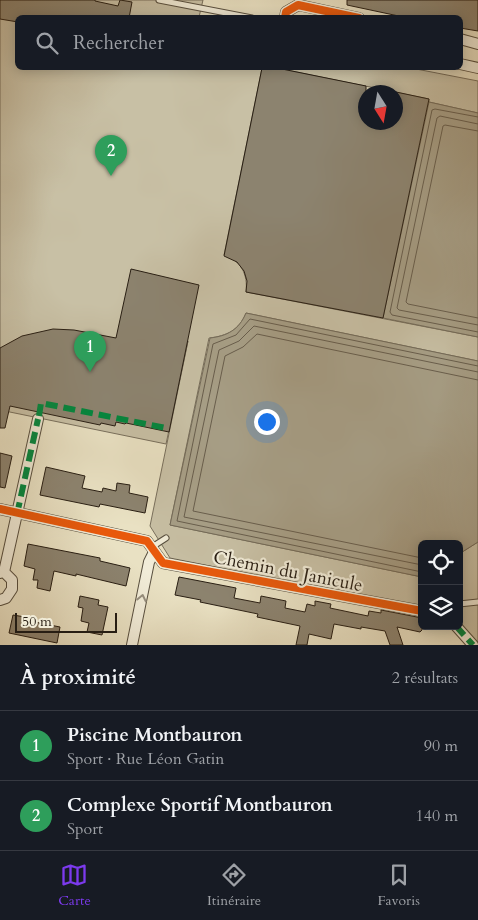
<!DOCTYPE html>
<html lang="fr">
<head>
<meta charset="utf-8">
<style>
	:root { --surface:#171b24; --page:#242831; --text:#f1f3f6; --muted:#9ea1a6; --line:#363941; --accent:#7c3aed }
	body { margin:0; font-family:Cardo,serif; background:var(--page); color:var(--text) }
	.controls { position:absolute; right:15px; bottom:15px; display:grid; overflow:hidden; border-radius:8px; box-shadow:0 2px 12px #0003 }
	.controls button { width:45px; height:45px; display:grid; place-items:center; padding:0; border:0; border-bottom:1px solid var(--line); background:var(--surface); color:var(--text); font:25px sans-serif }
	.compass { position:absolute; left:358px; top:85px; width:45px; height:45px; border-radius:50%; background:var(--surface); box-shadow:0 2px 12px #0003; rotate:169deg }
	.scale { position:absolute; left:15px; bottom:12px; width:102px; box-sizing:border-box; padding-left:5px; border:2px solid #281e13; border-top:0; font-size:14px; line-height:18px; white-space:nowrap; color:#281e13; -webkit-text-stroke:4px #f1ecd8; paint-order:stroke }
	.you { position:absolute; left:266px; top:421px; width:18px; height:18px; margin:-12px; border:4px solid #fff; border-radius:50%; background:#1a73e8; box-shadow:0 0 0 8px #1a73e833 }
	.badge { display:grid; place-items:center; width:32px; height:32px; border-radius:50%; background:var(--accent); color:#fff; font-size:16px; font-weight:700 }
	.pin { position:absolute; translate:-50% -41px; filter:drop-shadow(0 1px 2px #0008) }
	.pin::after { content:''; position:absolute; top:26px; width:18px; height:15px; background:inherit; clip-path:polygon(0 0,100% 0,50% 100%) }
	.list { margin:0; padding:0; list-style:none }
	h2 { display:flex; justify-content:space-between; align-items:center; height:65px; margin:0; padding:0 20px; font-size:21px }
	h2 small { font-size:16px; font-weight:400; color:var(--muted) }
	.list li { display:grid; grid-template-columns:32px 1fr auto; gap:15px; align-items:center; box-sizing:border-box; height:70px; padding:0 20px; border-top:1px solid var(--line) }
	.list b { display:block; font-size:19px; white-space:nowrap }
	.list p { margin:0; font-size:16px; white-space:nowrap; color:var(--muted) }
	.list em { font-size:16px; font-style:normal; color:var(--muted) }
	.icon { flex:none; width:28px; height:28px; fill:none; stroke:currentColor; stroke-width:2; stroke-linecap:round; stroke-linejoin:round }
	.map { position:relative; flex:none; width:478px; height:645px; overflow:hidden }
	.search { position:absolute; background:var(--surface); box-shadow:0 2px 12px #0003; left:15px; right:15px; top:15px; height:55px; display:flex; align-items:center; gap:12px; box-sizing:border-box; padding:0 18px; border-radius:8px; color:var(--muted); font-size:19px }
	.sheet { height:205px; background:var(--surface) }
	nav { display:flex; justify-content:space-around; align-items:center; box-sizing:border-box; height:70px; border-top:1px solid var(--line); background:var(--surface); font-size:14px; color:var(--muted) }
	nav a { display:grid; justify-items:center; gap:2px }
	nav .on { color:var(--accent) }
	.map>svg:first-child { display:block }
	.green { fill:#c8c0a5; stroke:#786f5c }
	.water { fill:#a79f87; stroke:#746b59 }
	.lines { fill:none; stroke-linecap:round; stroke-linejoin:round }
	.shore { stroke:#685e4d; stroke-width:1 }
	.building { fill:#8c836f; stroke:#281e13 }
	.service-casing { stroke:#584f3f; stroke-width:7 }
	.minor-casing { stroke:#584f3f; stroke-width:12 }
	.service { stroke:#f1ecd8; stroke-width:5 }
	.minor { stroke:#f1ecd8; stroke-width:10 }
	.quiet { stroke:#00873e; stroke-width:6; stroke-dasharray:12 6; stroke-linecap:butt }
	.cycleway-casing { stroke:#f1ecd8; stroke-width:11 }
	.cycleway { stroke:#e8590c; stroke-width:8 }
	.oneway { stroke:#978f7f }
	.labels { text-anchor:middle; stroke-width:4.5; stroke-linejoin:round; paint-order:stroke }
	.street-label { font-size:18px; fill:#281e13; stroke:#f1ecd8 }
</style>
</head>
<body>
<div class="map">
<svg width="478" height="645" viewBox="0 0 478 645">
	<rect width="100%" height="100%" fill="#e9e1c3"/>
	<filter id="stains"><feTurbulence type="fractalNoise" baseFrequency=".004" numOctaves="4"/><feColorMatrix values="0 0 0 0 .2 0 0 0 0 .09 0 0 0 0 .02 0 0 0 .5 -.17"/></filter>
	<radialGradient id="worn" r=".72"><stop offset=".6" stop-color="#630" stop-opacity="0"/><stop offset="1" stop-color="#630" stop-opacity=".3"/></radialGradient>
	<path class="green" d="M0 0H203L199 17 18 18V68H262L224 255C241 261 248 274 246 292L478 337V361L246 313C239 330 227 336 209 338L170 525 422 577V608L170 558 150 526 188 341 166 444 0 410Z
		M277 68H411L478 81V113L429 102V99Z
		M478 542V645H472L459 626V554Z"/>
	<path class="water" d="M429 102 478 113V337L383 318Z
		M246 313 478 361V542L459 554V544H422V577L170 525 210 338C227 336 239 330 246 313Z"/>
	<g class="lines">
		<path class="shore" d="M478 117 435 109 432 110 390 312 392 315 478 332
			M478 124 440 116 437 118 397 308 399 310 478 325
			M478 131 445 125 443 126 406 302 408 304 478 318
			M422 558 193 511 225 356 243 347 257 334 478 380
			M422 565 184 517 219 350 239 341 254 326 478 372
			M422 572 177 521 213 344 236 335 250 319 478 366"/>
	</g>
	<path class="building" d="M0 0H95V1L118 6 120 0 132 2 129 18H18V22L0 19Z
		M347 0H478V31L460 28V18H408L347 5Z
		M262 68H277L366 86V122H396V92L429 99 383 318 246 292 247 281 244 271 237 262 224 256Z
		M131 269 199 285 169 432 126 423 125 424 116 422 115 426 101 423 100 425 10 406 5 428H0V348L22 336 53 329 74 330 116 338Z
		M0 453 12 456 5 488 0 487Z
		M46 467 85 476 82 488 102 492 103 488 116 491 117 483 130 485 129 493 148 497 145 513 100 504 99 507 40 495Z
		M28 544 100 558V561L130 568 126 586 76 574V576L54 571 50 591 37 588 38 580H33L35 569 24 566Z
		M179 577 236 588 234 598 260 603 261 596 286 601 285 608 305 612 307 604 315 606V601L331 604 330 608 368 616 369 611 381 613V610L422 618V630L420 632 397 627 403 645H390L385 631 361 627V629L334 624 331 639 309 634 307 645H296L300 626 257 617 258 614 200 602 201 600 175 595Z
		M80 596 99 600 98 605 108 607 102 635 87 632 89 623 81 621 83 608 78 607Z
		M13 615 31 618 30 621 60 627 57 643 9 633Z"/>
	<g class="lines">
		<defs>
			<path id="service" d="M159 0 252 18
				M152 547 166 538
				M459 604 478 602"/>
			<path id="minor" d="M285 18 286 12 298 5 359 18
				M460 39 478 44
				M460 64 478 68
				M0 509 147 541 163 563 422 611
				M0 573 4 572 38 419
				M0 600 6 598 12 589V580L4 572
				M456 626 473 645
				M132 645 149 562 154 552"/>
		</defs>
		<use href="#service" class="service-casing"/>
		<use href="#minor" class="minor-casing"/>
		<use href="#service" class="service"/>
		<use href="#minor" class="minor"/>
		<path class="quiet" d="M39 416 41 403 166 428
			M17 514 38 419
			M456 626 473 645"/>
		<defs>
			<path id="cycleway" d="M285 18 286 12 298 5 359 18
				M0 509 147 541 163 563 422 611"/>
		</defs>
		<use href="#cycleway" class="cycleway-casing"/>
		<use href="#cycleway" class="cycleway"/>
	</g>
	<defs><path id="oneway-chevron" d="M-2-3.5L2.5 0L-2 3.5" fill="none" stroke-width="1.6" stroke-linecap="round" stroke-linejoin="round" transform="scale(1.25)"/></defs>
	<use class="oneway" href="#oneway-chevron" transform="translate(142 598) rotate(-78)"/>
	<g class="labels">
		<g class="street-label">
			<text transform="translate(288 571) rotate(11)" y="6">Chemin du Janicule</text>
		</g>
	</g>
	<rect width="100%" height="100%" filter="url(#stains)"/>
	<rect width="100%" height="100%" fill="url(#worn)"/>
</svg>
<div class="controls">
<button><svg class="icon" aria-label="locate" viewBox="0 0 24 24"><circle cx="12" cy="12" r="6"/><path d="M12 2v4M12 18v4M2 12h4M18 12h4"/></svg></button>
<button><svg class="icon" aria-label="layers" viewBox="0 0 24 24"><path d="M12 4l9 5-9 5-9-5zM3 14l9 5 9-5"/></svg></button>
</div>
<svg class="compass" viewBox="-18 -18 36 36"><path d="M0-13l5 13h-10z" fill="#e53935"/><path d="M0 13l5-13h-10z" fill="#9ea1a6"/></svg>
<div class="scale">50 m</div>
<div class="you"></div>
<div class="pin badge" style="left:90px;top:372px;background:#2e9e5b">1</div>
<div class="pin badge" style="left:111px;top:176px;background:#2e9e5b">2</div>
<div class="search"><svg class="icon" aria-label="search" viewBox="0 0 24 24"><circle cx="10" cy="10" r="6"/><path d="M15 15l6 6"/></svg>Rechercher</div>
</div>
<section class="sheet">
<h2>À proximité<small>2 résultats</small></h2>
<ul class="list">
<li><span class="badge" style="background:#2e9e5b">1</span><div><b>Piscine Montbauron</b><p>Sport · Rue Léon Gatin</p></div><em>90 m</em></li>
<li><span class="badge" style="background:#2e9e5b">2</span><div><b>Complexe Sportif Montbauron</b><p>Sport</p></div><em>140 m</em></li>
</ul>
</section>
<nav>
<a class="on"><svg class="icon" aria-label="map" viewBox="0 0 24 24"><path d="M3 6l6-2 6 2 6-2v14l-6 2-6-2-6 2zM9 4v14M15 6v14"/></svg>Carte</a>
<a><svg class="icon" aria-label="directions" viewBox="0 0 24 24"><path d="M12 3l9 9-9 9-9-9zM9 14v-3h6M13 9l2 2-2 2"/></svg>Itinéraire</a>
<a><svg class="icon" aria-label="saved" viewBox="0 0 24 24"><path d="M7 4h10v16l-5-4-5 4z"/></svg>Favoris</a>
</nav>
</body>
</html>
